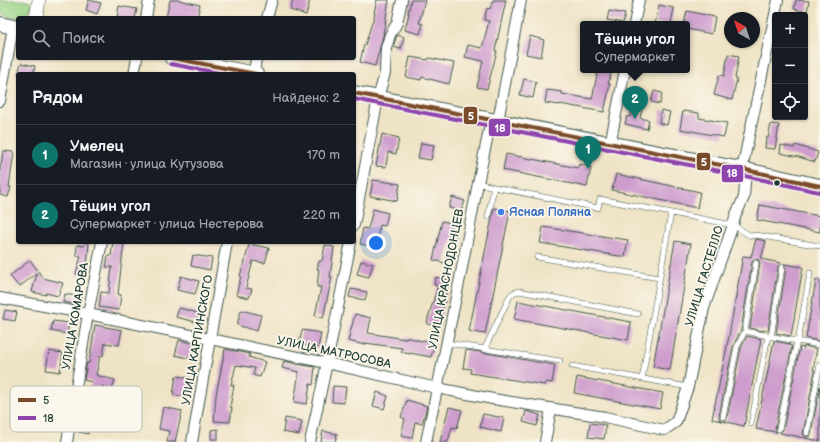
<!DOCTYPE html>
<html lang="ru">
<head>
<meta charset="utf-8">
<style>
	:root { --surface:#171b24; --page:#20242c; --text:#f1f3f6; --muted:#9ea1a6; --line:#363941; --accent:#0f766e }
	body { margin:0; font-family:"Balsamiq Sans",sans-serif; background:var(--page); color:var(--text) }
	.controls { position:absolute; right:12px; top:12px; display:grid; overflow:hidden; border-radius:4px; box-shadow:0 1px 3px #0004 }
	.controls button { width:36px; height:36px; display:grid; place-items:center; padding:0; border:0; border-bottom:1px solid var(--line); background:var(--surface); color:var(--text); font:20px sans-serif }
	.compass { position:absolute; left:724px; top:12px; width:36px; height:36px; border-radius:50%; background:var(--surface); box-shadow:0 1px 3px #0004; rotate:321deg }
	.you { position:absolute; left:376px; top:243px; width:14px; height:14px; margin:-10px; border:3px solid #fff; border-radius:50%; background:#1a73e8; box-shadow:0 0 0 6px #1a73e833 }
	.badge { display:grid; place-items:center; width:26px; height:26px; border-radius:50%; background:var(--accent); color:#fff; font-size:13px; font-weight:700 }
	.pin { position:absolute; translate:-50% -33px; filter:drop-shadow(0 1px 2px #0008) }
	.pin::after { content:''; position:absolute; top:21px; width:14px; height:12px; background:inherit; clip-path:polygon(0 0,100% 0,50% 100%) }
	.popup { position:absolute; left:580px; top:21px; width:110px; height:52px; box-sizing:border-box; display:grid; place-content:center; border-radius:4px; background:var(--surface); filter:drop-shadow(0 1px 3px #0005); font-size:13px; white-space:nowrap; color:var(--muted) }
	.popup b { font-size:15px; color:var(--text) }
	.popup::after { content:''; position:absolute; left:50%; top:100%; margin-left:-8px; border:8px solid transparent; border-top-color:var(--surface) }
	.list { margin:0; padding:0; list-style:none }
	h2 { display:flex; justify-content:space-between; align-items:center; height:52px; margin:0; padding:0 16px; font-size:17px }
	h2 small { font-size:13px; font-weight:400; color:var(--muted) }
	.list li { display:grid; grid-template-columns:26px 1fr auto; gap:12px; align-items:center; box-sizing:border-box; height:60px; padding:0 16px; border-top:1px solid var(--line) }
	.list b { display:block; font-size:15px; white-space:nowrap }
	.list p { margin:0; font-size:13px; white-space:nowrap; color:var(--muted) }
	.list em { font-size:13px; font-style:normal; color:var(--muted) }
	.icon { flex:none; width:22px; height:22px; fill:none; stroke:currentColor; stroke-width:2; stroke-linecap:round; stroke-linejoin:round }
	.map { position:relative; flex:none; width:820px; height:442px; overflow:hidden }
	.search { position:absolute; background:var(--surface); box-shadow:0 1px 3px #0004; left:16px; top:16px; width:340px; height:44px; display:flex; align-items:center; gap:10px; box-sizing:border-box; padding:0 14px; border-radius:4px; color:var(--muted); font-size:15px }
	.panel { position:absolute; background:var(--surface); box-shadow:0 1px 3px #0004; left:16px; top:72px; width:340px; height:172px; border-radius:4px }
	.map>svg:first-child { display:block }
	.green { fill:#9cd689; stroke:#5e8a5e }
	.building { fill:#ce9ccd }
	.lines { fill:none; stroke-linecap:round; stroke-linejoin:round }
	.service-casing { stroke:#3e564a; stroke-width:6 }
	.minor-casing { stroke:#3e564a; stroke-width:12 }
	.tertiary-casing { stroke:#3e564a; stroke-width:14 }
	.secondary-casing { stroke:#3e564a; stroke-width:16 }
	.service { stroke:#fff; stroke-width:5 }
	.minor { stroke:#fff; stroke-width:10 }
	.tertiary { stroke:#fff; stroke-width:13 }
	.secondary { stroke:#fff; stroke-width:14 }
	.bus-1-casing { stroke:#fbf7ec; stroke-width:7 }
	.bus-2-casing { stroke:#fbf7ec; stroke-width:7 }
	.bus-1 { stroke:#7a4b2a; stroke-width:4 }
	.bus-2 { stroke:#8e44ad; stroke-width:4 }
	.bus-dot { fill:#1f3d34; stroke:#fbf7ec; stroke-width:1.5 }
	.shop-dot { fill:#3f7fe0; stroke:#fbf7ec; stroke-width:1.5 }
	.labels { text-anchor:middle; stroke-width:3.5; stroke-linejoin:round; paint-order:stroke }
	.shop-label { font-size:12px; font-weight:bold; fill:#366cbe; stroke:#fbf7ec; text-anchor:start }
	.street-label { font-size:12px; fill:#1f3d34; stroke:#fbf7ec }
	.key { fill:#fbf7ec; stroke:#b9bfb5; stroke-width:1 }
	.key-label { font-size:11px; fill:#1f3d34 }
	.line-badge { stroke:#fbf7ec; stroke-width:1.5 }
	.badge-label { font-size:11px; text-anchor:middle; font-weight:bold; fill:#fff }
</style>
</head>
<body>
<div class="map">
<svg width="820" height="442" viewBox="0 0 820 442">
	<rect width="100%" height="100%" fill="#fbf7ec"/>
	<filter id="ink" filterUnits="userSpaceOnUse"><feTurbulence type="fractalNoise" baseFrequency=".025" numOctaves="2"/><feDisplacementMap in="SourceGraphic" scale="8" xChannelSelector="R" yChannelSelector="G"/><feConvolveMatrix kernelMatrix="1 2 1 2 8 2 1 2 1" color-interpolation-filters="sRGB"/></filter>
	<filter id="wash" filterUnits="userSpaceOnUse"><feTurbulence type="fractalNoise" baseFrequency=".012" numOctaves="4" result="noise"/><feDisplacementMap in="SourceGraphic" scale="16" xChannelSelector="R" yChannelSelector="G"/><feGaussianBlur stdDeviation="0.9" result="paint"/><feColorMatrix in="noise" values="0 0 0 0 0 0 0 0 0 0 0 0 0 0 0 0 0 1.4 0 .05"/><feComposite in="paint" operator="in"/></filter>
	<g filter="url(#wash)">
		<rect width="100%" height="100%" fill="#efe3c5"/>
		<path class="green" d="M0 0H22L30 2 32 4C31 8 29 12 25 15 18 19 4 18 0 10 0 7 0 3 0 0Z"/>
		<g id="blocks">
			<path class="building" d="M89 0 101 3 97 14 86 10Z
				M170 0H179L200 5 197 18H166Z
				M293 0H310L306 15 290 10Z
				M377 0H389L385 22H386L383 32H384L375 66 360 62 364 45H365L375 13H374Z
				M411 0H425L419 23 423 24 420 34 405 30 409 13H408Z
				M493 0H506L495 51H497L487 89 477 87 483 61 465 57 468 45 482 48 489 21 484 20 487 8 490 9Z
				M796 0 809 1 807 12 794 9Z
				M659 5 674 8 671 24H655Z
				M119 6 137 9 135 18H117Z
				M609 11 625 14 623 23 607 20Z
				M687 11 715 17 712 34 687 29V24H684Z
				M397 35 404 37 401 49 393 47Z
				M530 36 544 40 541 57 526 54Z
				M728 54 739 56 735 78 737 79 732 100 714 95 719 75 724 76Z
				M410 57 428 60 429 58 454 63 449 84 422 77 421 80 406 77Z
				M21 63 35 66 33 74H18Z
				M598 70H612L608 84H610L604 112 560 104V105L545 103 547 90 562 92V94L592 99Z
				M524 79 536 82 533 98 520 95Z
				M654 91 662 93 660 104 651 102Z
				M632 107 642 109 640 118 649 120 647 129 625 124 627 116 630 117Z
				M661 110 670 112 667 125 659 123Z
				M683 111 699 113V118L727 123 724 137 680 129Z
				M771 124 779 125 775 149 765 148 766 138H768Z
				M382 134 399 138 396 154 388 152 386 167 376 166Z
				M421 143 434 145 431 160 418 158Z
				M781 145 794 148 795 145 818 152 815 162 799 157 780 153Z
				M3 151 14 152 9 187H11L8 197 0 195V165H1Z
				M506 154 578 168 579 164 591 167 587 187 503 170Z
				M616 174 700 192 697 208 612 190Z
				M373 180 400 184 397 201 370 196Z
				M452 197 465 201 461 211 449 208Z
				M760 205 820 216V232L757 220Z
				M494 208 510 211 485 334 469 331Z
				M373 209 388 213 385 226 380 225 375 247 360 244 363 228 368 229Z
				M442 221 458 225 455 242 450 241 445 263 433 260Z
				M543 227 628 240 625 257 540 243Z
				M756 239 766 241 761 259 781 263 778 266 768 331 763 330V331L750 328 760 264 759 260 755 259 752 262 741 330 733 346 719 416V419L722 421 712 419 729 336 743 256 751 257Z
				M675 241 691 244 670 370 653 367Z
				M85 242H89L87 269 84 277 76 274 81 256H76L77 245 84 246Z
				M113 242H124L118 294 121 295 119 310 99 307 101 292 109 293 112 267H106L108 256H111Z
				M249 244 269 248 265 263 253 261 246 288 252 289 249 298 236 295 241 276H240L243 265H244Z
				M325 245 334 247 330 277H332L323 318 315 316 321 287H317L319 269H317L319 261H322Z
				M193 255 212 258 210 270 191 266Z
				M30 260 43 278 63 283 58 296 46 293V295L32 292 37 273 19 287 10 276Z
				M361 261 373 264 369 277 357 274Z
				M784 264 803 267 791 336 776 333 786 268Z
				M181 276 199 281 195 294 177 290Z
				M436 277 449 280 445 298H446L440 318 441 319 440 326 427 324 428 318 438 286 434 285Z
				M816 280H820V341L806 338Z
				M351 289 367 292 365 300 349 297Z
				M65 294 81 297 79 305 63 302Z
				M518 301 631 322 628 340 514 319Z
				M179 308 198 313 196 322 176 317Z
				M5 310 17 312 15 321 3 319Z
				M241 310 261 315 257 331 237 325Z
				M355 314 371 318 368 333 405 339 406 337 422 341 423 340 435 342 431 357 410 353V354L401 352 402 348 365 343V345L348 341Z
				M53 321 69 323 67 334 51 331Z
				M95 325 122 330 119 345 105 343 103 356H100L96 375 115 380 112 389 102 386 98 401 88 399 92 382 84 380 87 363H89Z
				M302 330 321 333 318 348 299 344Z
				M747 336 761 339 744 426 723 421 726 420 727 418 741 348Z
				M179 340 196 344 192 359 175 355Z
				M774 341 790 344 789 345 792 346 775 428 777 432 756 429Z
				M804 346 817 349 813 370H815L803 434 805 436 807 437 810 436 811 434 820 386V441L780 433 783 430 800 347 804 348Z
				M225 349 250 354 249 357 265 362 260 377 253 375 255 368 236 365 231 385H234L230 407H232L230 422 214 421 216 395Z
				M466 350 481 352 484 354 486 353 555 365 552 383 546 382 545 385 470 373 471 369 463 368Z
				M49 351 63 353 60 372 46 370Z
				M284 361 296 364 315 367 313 385 310 384 307 404 294 402 299 372 282 368Z
				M176 376 190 378 187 397 173 395Z
				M577 377 663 393 660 409 574 393Z
				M46 386 61 388 55 427 41 425 44 406H42Z
				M333 386 346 387 344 403 332 402Z
				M377 392 388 396 384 409 373 406Z
				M407 400 427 406 422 424 415 422 412 438 401 436 405 419 401 417Z
				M163 407 182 411 175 442H167L169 431 159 429Z
				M449 407 462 410 457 428 452 427 448 442H440Z
				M93 409 102 411 99 419 91 416Z
				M526 411 540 415 537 426 523 422Z
				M483 414 504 418 501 432 480 427Z
				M285 418 302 421 299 435 283 432Z
				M77 421 90 424 88 434 75 431Z
				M590 423 606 425 604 439 588 437Z
				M218 429V439H211V430Z
				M323 431 337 434 335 442H321Z"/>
		</g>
	</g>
	<g filter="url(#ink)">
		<use href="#blocks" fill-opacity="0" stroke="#3e564a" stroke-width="1"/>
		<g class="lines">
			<defs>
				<path id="service" d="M478 183 494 187 598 208 600 199 733 225 751 236 756 235 820 246
					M488 217 494 187
					M537 257 659 278
					M745 331 768 336 820 345
					M771 337 782 267
					M798 341 810 273
					M447 343 560 361
					M484 350 510 296 513 293 519 291 638 314
					M572 366 688 387
					M642 379 671 213
					M723 417 737 347 745 331 756 263
					M751 424 768 336
					M779 429 797 341
					M807 433 820 364"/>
				<path id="minor" d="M146 18 149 0
					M267 18 272 0
					M634 24 639 0
					M134 74 137 58
					M254 74 256 58
					M0 101 13 27
					M498 121 521 0
					M610 144 625 70
					M742 169 778 0
					M354 225 378 98 385 73 386 48 390 35 397 23 402 0
					M0 298 88 314 327 363 437 388 493 399 605 417 664 430 676 422 688 387 704 308 733 225 736 214 740 206 744 197 746 170
					M67 442 88 314 102 242
					M192 442 227 242
					M310 442 327 363 351 242
					M426 442 460 278 478 183 491 120
					M545 442 551 409"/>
				<path id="tertiary" d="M36 18 39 0"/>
				<path id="secondary" d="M0 24 18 28
					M172 58 256 74
					M354 93 746 170 820 186"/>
			</defs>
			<use href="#service" class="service-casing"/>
			<use href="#minor" class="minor-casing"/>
			<use href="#tertiary" class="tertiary-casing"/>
			<use href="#secondary" class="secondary-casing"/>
			<use href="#service" class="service"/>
			<use href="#minor" class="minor"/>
			<use href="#tertiary" class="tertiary"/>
			<use href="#secondary" class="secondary"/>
			<defs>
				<path id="bus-1" d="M172 58 256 74
					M354 93 746 170 820 186"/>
				<path id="bus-2" d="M171 64 224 74
					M354 99 745 176 819 192"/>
			</defs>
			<use href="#bus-1" class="bus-1-casing"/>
			<use href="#bus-2" class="bus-2-casing"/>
			<use href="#bus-1" class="bus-1"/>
			<use href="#bus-2" class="bus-2"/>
		</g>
	</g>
	<circle class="bus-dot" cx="777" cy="183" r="3.5"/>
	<circle class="shop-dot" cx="501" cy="212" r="4"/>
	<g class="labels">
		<g class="shop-label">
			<text x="509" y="216">Ясная Поляна</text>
		</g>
		<g class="street-label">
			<text transform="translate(704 276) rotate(-73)" y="4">УЛИЦА ГАСТЕЛЛО</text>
			<text transform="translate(446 279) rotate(-79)" y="4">УЛИЦА КРАСНОДОНЦЕВ</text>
			<text transform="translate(75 316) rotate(-80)" y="4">УЛИЦА КОМАРОВА</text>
			<text transform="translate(197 340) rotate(-80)" y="4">УЛИЦА КАРПИНСКОГО</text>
			<text transform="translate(334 352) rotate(12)" y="4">УЛИЦА МАТРОСОВА</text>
		</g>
	</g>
	<rect x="10" y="386" width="132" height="46" rx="6" class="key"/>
	<rect x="18" y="398" width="18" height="4" fill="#7a4b2a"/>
	<rect x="18" y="416" width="18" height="4" fill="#8e44ad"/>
	<g class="key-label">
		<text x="43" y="404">5</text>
		<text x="43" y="422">18</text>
	</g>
	<g class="line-badge">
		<rect x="463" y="106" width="15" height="19" rx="4" fill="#7a4b2a"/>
		<rect x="488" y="118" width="23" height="19" rx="4" fill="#8e44ad"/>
		<rect x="696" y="152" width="15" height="19" rx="4" fill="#7a4b2a"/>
		<rect x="721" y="164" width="23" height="19" rx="4" fill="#8e44ad"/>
	</g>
	<g class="badge-label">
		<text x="471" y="120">5</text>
		<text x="500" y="132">18</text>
		<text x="704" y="166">5</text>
		<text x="732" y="177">18</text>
	</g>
</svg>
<div class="controls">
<button>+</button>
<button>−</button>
<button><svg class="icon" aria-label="locate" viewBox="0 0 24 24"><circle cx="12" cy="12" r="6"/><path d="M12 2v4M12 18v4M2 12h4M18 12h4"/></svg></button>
</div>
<svg class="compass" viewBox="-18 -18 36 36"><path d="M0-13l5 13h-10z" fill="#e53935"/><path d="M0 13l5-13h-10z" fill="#9ea1a6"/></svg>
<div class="you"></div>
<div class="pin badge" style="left:588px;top:169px">1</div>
<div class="pin badge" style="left:635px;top:119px">2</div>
<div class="popup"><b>Тёщин угол</b>Супермаркет</div>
<div class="search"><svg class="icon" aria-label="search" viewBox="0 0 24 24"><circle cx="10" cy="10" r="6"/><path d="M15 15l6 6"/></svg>Поиск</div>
<section class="panel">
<h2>Рядом<small>Найдено: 2</small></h2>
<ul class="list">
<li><span class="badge">1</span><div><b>Умелец</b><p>Магазин · улица Кутузова</p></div><em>170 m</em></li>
<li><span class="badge">2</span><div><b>Тёщин угол</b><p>Супермаркет · улица Нестерова</p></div><em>220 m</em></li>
</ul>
</section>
</div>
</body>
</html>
